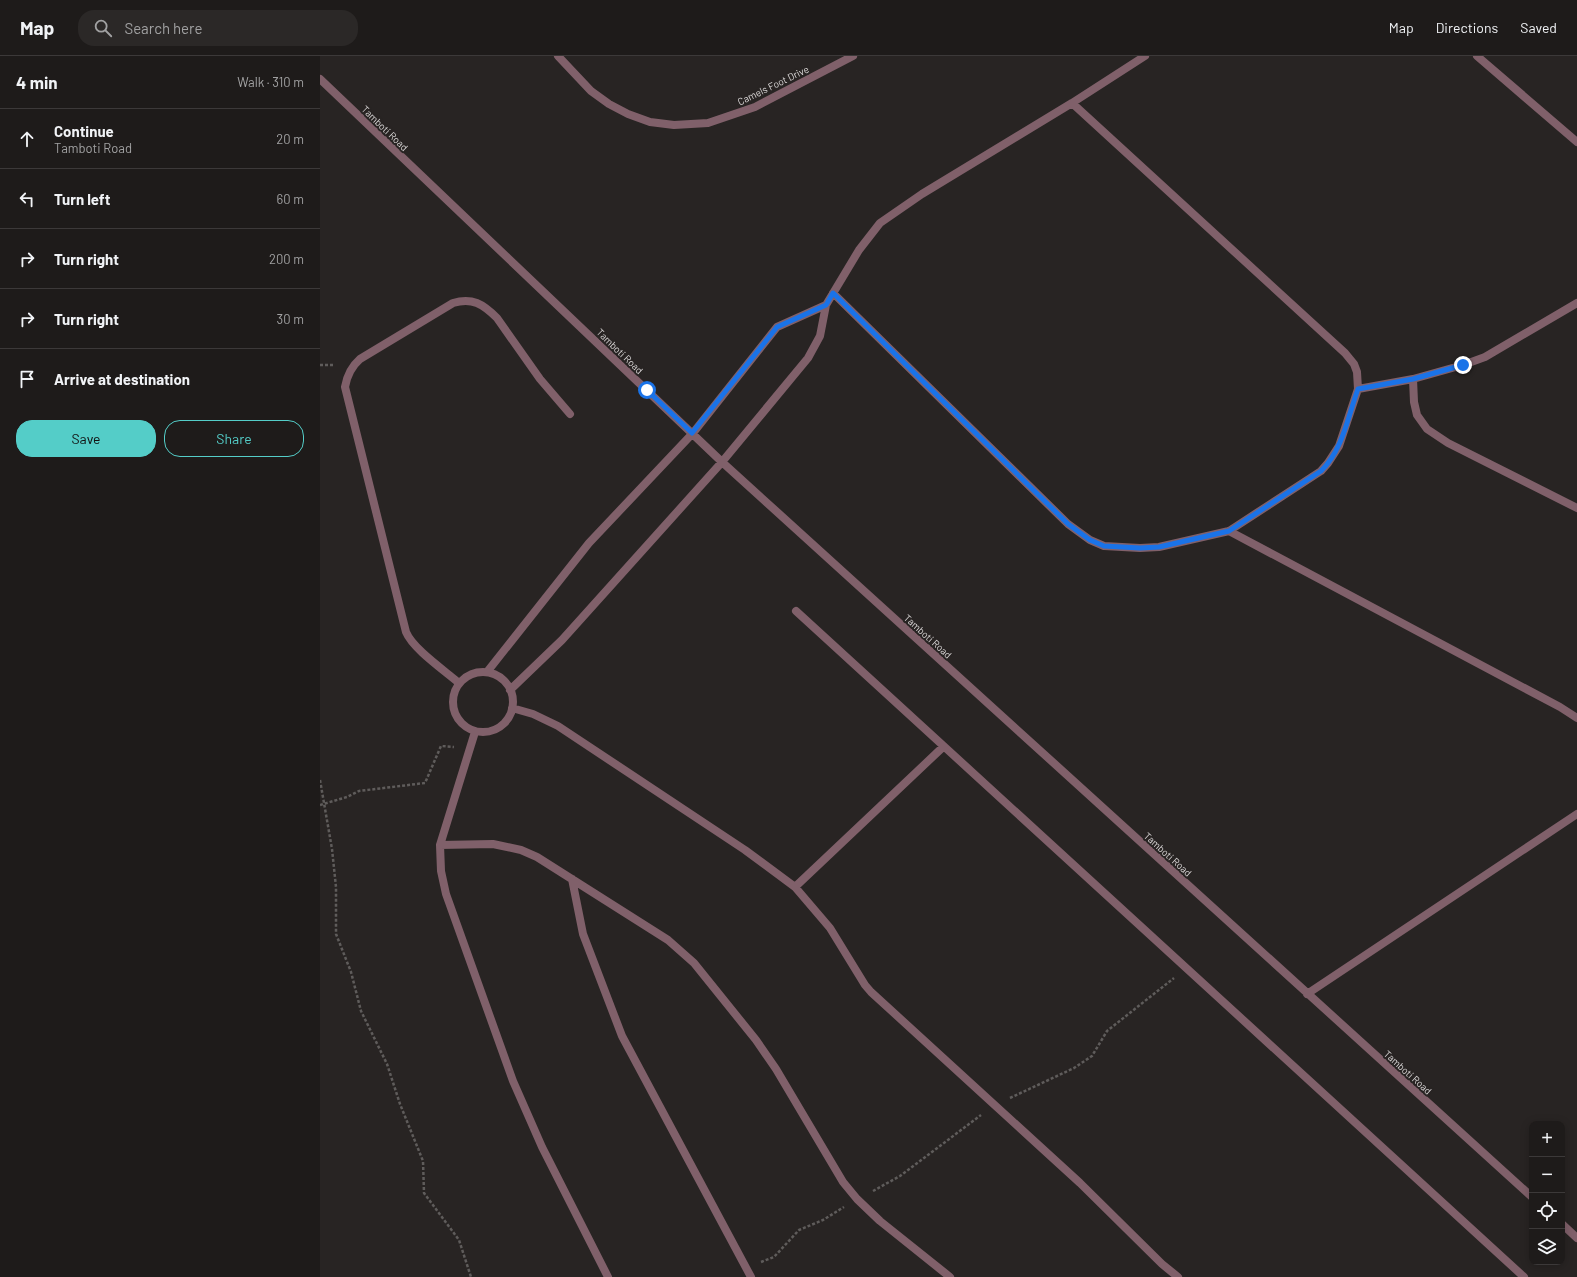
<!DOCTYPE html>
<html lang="en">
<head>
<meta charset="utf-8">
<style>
	:root { --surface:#1e1b1a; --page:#2b2827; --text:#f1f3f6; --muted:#a1a1a2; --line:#3c3939; --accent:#54cdc8 }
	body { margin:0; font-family:Barlow,sans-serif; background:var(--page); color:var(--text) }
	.controls { position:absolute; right:12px; bottom:12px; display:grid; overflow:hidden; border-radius:8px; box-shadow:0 2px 10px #0003 }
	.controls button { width:36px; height:36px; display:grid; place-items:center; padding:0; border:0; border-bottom:1px solid var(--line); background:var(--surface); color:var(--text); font:20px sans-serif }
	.stop { position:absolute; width:12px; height:12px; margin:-9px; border:3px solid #1a73e8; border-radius:50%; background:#fff }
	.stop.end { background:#1a73e8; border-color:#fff; box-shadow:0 1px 4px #0008 }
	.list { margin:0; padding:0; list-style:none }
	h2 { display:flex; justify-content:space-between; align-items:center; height:52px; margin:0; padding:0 16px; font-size:17px }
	h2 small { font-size:13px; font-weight:400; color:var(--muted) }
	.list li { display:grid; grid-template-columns:26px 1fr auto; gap:12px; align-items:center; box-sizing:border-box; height:60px; padding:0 16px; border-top:1px solid var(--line) }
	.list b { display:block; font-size:15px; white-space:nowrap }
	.list p { margin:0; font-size:13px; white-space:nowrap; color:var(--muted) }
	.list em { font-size:13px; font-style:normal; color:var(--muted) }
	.actions { display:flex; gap:8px; padding:12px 16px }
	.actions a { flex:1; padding:9px 0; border:1px solid var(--accent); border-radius:16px; text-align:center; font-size:14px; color:var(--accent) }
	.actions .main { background:var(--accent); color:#111 }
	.icon { flex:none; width:22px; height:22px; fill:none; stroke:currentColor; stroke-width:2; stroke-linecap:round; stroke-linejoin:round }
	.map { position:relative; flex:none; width:1257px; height:1221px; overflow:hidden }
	header { display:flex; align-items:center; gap:24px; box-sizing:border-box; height:56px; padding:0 20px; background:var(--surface); border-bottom:1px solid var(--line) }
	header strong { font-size:19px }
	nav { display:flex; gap:22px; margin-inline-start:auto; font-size:14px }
	.search { width:280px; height:36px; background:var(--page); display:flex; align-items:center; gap:10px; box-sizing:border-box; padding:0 14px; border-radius:16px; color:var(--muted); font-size:15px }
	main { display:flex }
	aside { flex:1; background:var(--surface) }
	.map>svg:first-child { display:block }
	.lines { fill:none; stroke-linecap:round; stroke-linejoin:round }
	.path { stroke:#5f5c5b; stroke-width:2.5; stroke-dasharray:3 2; stroke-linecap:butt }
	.street { stroke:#80606a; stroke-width:8 }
	.route { stroke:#1a73e8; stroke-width:5 }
	.labels { text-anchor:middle; stroke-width:4; stroke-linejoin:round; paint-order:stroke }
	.street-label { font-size:10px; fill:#d9d6d6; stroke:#282423 }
</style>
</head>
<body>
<header>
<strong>Map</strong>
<div class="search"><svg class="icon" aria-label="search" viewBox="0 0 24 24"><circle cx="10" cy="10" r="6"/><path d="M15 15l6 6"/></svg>Search here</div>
<nav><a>Map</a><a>Directions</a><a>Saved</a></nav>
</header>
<main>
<aside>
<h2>4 min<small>Walk · 310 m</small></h2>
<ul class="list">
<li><svg class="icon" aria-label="ahead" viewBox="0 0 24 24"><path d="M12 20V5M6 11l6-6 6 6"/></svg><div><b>Continue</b><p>Tamboti Road</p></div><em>20 m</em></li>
<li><svg class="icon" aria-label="left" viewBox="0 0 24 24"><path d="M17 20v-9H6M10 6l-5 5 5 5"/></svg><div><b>Turn left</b></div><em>60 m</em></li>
<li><svg class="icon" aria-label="right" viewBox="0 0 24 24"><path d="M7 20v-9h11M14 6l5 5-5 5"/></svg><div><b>Turn right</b></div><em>200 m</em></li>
<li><svg class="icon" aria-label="right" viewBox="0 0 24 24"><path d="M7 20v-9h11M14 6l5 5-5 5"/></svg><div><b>Turn right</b></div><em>30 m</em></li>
<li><svg class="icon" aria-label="arrive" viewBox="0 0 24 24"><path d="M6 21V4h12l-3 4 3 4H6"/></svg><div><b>Arrive at destination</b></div></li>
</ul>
<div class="actions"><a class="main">Save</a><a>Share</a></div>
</aside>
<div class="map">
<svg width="1257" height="1221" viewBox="0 0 1257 1221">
	<rect width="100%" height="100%" fill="#282423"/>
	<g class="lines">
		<path class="path" d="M0 309H15
			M0 724 12 793 16 831V878L31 916 41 955 67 1008 80 1048 103 1105 104 1137 139 1184 151 1221
			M0 749 27 741 39 735 105 727 121 690 134 691
			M690 1042 754 1012 772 1000 787 975 854 922
			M553 1135 580 1120 661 1059
			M441 1206 454 1201 479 1174 503 1164 524 1151"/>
		<path class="street" d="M238 0 271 35 289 48 308 58 330 66 354 69 388 67 435 51 533 0
			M1157 0 1257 86
			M0 23 402 406 1212 1141
			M513 237 748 468 770 484 784 490 820 492 839 491 909 475 1001 415 1008 407 1019 390 1038 333 1037 316 1034 308 1025 297 752 47
			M1093 323 1094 346 1097 359 1107 373 1128 387 1257 452
			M1038 333 1093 323 1143 309 1165 301 1257 247
			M909 475 1240 651 1257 662
			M476 555 1204 1221
			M133 646a30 30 0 1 1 60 0a30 30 0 1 1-60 0Z
			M167 616 269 487 373 377 457 271 506 249
			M139 627C124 614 93 593 86 576L25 331C27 319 32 310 40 303L133 247C152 241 163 248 177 262L220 323 250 358
			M190 634 242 584 402 406 488 302 500 280 506 249 539 194 560 167 602 138 752 47 825 0
			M192 652 213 658 238 670 425 794 475 831 510 872 545 929 551 936 760 1127 842 1208 858 1221
			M155 676 120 789 121 815 126 838 193 1025 222 1091 288 1221
			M120 789 173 788 201 794 217 801 348 884 374 907 436 984 456 1013 523 1126 537 1143 560 1165 630 1221
			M252 823 263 878 302 980 431 1221
			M475 831 623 691
			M987 938 1257 758
			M1242 1168 1257 1182"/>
	</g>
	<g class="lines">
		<path class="route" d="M327 334 372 377 457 271 506 249 513 237 748 468 770 484 784 490 820 492 839 491 909 475 1001 415C1023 394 1028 360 1038 333L1093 323 1143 309"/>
	</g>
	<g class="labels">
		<g class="street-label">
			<text transform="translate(453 29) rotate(-26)" y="4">Camels Foot Drive</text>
			<text transform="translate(65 72) rotate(44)" y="4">Tamboti Road</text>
			<text transform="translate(300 295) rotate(44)" y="4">Tamboti Road</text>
			<text transform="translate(608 580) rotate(42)" y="4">Tamboti Road</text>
			<text transform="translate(848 798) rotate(42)" y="4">Tamboti Road</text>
			<text transform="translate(1088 1016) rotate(42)" y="4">Tamboti Road</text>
		</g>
	</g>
</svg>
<div class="controls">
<button>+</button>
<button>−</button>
<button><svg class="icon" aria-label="locate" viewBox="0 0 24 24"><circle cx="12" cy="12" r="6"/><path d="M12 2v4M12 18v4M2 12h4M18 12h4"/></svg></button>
<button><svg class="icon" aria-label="layers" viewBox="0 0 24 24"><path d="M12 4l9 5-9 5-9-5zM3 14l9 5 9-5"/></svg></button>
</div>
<div class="stop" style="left:327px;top:334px"></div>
<div class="stop end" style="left:1143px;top:309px"></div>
</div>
</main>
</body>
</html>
